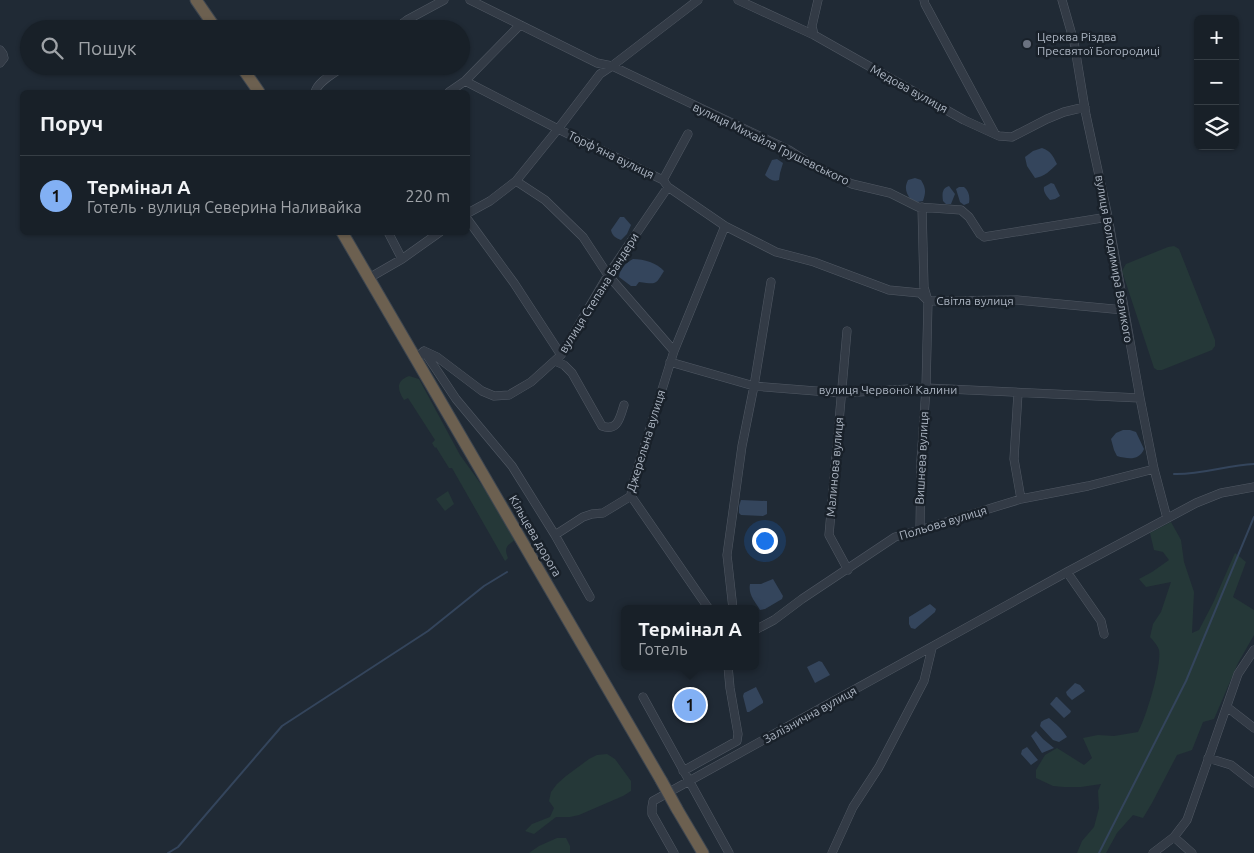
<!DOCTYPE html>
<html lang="uk">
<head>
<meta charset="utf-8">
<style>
	:root { --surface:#182028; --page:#252d34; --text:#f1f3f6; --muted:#9fa3a8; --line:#363e45; --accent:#82b0f4 }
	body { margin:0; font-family:Ubuntu,sans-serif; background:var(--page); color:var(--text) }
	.controls { position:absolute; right:15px; top:15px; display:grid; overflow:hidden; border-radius:8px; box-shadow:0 1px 4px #0004 }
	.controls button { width:45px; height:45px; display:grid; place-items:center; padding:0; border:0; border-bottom:1px solid var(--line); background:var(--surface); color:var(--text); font:25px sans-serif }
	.you { position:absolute; left:764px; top:540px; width:18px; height:18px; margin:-12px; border:4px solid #fff; border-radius:50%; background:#1a73e8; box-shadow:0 0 0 8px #1a73e833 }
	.badge { display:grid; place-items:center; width:32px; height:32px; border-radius:50%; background:var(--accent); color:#111; font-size:16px; font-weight:700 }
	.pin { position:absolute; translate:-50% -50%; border:2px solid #fff; box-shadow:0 1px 5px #0006 }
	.popup { position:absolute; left:621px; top:605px; width:138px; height:65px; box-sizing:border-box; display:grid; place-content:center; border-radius:8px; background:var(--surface); filter:drop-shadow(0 1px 4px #0005); font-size:16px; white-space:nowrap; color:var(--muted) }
	.popup b { font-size:19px; color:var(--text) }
	.popup::after { content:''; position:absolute; left:50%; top:100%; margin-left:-10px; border:10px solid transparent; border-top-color:var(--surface) }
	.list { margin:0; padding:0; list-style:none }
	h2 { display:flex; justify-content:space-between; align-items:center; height:65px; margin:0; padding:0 20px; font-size:21px }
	h2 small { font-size:16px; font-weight:400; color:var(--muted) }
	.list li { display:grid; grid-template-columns:32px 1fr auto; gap:15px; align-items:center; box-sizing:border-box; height:80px; padding:0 20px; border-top:1px solid var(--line) }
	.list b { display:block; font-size:19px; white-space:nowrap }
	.list p { margin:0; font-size:16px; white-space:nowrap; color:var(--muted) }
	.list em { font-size:16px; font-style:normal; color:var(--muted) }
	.icon { flex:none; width:28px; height:28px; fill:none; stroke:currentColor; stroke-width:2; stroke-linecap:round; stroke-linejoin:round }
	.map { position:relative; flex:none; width:1254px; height:853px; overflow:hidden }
	.search { position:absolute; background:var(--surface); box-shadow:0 1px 4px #0004; left:20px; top:20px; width:450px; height:55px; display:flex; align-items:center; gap:12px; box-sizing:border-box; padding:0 18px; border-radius:28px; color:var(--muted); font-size:19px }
	.panel { position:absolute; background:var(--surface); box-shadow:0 1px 4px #0004; left:20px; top:90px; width:450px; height:145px; border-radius:8px }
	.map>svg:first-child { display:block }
	.green { fill:#253838 }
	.water { fill:#34455c }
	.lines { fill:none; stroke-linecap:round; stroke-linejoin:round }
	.stream { stroke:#34455c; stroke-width:2 }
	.minor-casing { stroke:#515964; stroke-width:9 }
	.highway-casing { stroke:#3e4650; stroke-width:13 }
	.minor { stroke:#333b46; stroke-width:8 }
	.highway { stroke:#6c6050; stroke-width:11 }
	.highway-bridge-casing { stroke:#3e4650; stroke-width:13; stroke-linecap:butt }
	.highway-bridge { stroke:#6c6050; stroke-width:11 }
	.worship-dot { fill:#6b7280; stroke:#19212a; stroke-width:2 }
	.labels { text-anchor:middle; stroke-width:5; stroke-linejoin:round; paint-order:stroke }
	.poi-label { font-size:12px; fill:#adb6c3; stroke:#19212a; text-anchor:start }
	.street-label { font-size:12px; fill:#adb6c3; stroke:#19212a }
</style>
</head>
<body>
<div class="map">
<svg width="1254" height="853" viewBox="0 0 1254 853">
	<rect width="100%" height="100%" fill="#202a35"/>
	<path class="green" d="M1174 246 1179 249 1215 340V346L1212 350 1162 370H1157L1154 368 1122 271 1126 264 1168 247Z
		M409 376 419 379 460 455 491 498 515 540C506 546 504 548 508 558L505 561 452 468H449L436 447 435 448 432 443 435 440 408 398 404 400C397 389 396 381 409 376Z
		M448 491 454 504 445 511 436 499Z
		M1171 522 1181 540 1184 562 1194 592 1192 633 1199 630 1213 603 1235 553 1246 562 1233 597 1254 610V635L1238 663 1214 719 1203 722 1192 750 1177 755 1152 803 1143 818 1133 815 1117 833 1106 853H1077L1082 841 1094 827 1099 808 1098 791 1101 784 1081 787H1064L1053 786 1036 778V770L1045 755 1057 748 1084 765 1092 758 1083 738 1098 735 1114 736 1138 732C1146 718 1162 665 1159 650 1158 646 1153 640 1150 637L1153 624 1161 612 1171 582 1146 587 1139 579 1152 572 1169 560 1163 552 1154 550 1150 533Z
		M607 754 615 759 631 781V791L623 796 579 815 570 817H556L534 834 525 831 532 824 550 817 554 808 549 801 551 792 557 784 566 776 589 759 597 755Z
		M557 838H566L570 846V853H529L539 846Z"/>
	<path class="water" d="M1042 148C1051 151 1053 156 1057 164 1051 170 1044 177 1035 178L1027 166 1025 157 1033 151Z
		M777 159 783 163 780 173 779 180C773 182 769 179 765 175L772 160Z
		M915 178 921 180C926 188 926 192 923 201L917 202 911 200C906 193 904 188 908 180Z
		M1051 183 1054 184 1060 196 1055 199 1050 200C1047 197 1043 192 1044 187Z
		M949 186 955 194 951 204H946L943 201C942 194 942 188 949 186Z
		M959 187H964C969 191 970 197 969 203L964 205 960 202 956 189Z
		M620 217H624L631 225 627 234 621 240C616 238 612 236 611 230Z
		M633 259C644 259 657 263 664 271 655 286 656 284 639 282L636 286H631L619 277C620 268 626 263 633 259Z
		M1123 430H1130L1136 432 1144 449C1139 461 1128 459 1117 456L1114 450 1111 439 1116 433Z
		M741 500 767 501V514L763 516 741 515 739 513V506Z
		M773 579 783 596 782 599 765 609 760 610C755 601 748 595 750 584H761Z
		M930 604 936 609 935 612 915 629 911 628 909 624V617Z
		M819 661 822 662 830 675 815 683 807 667Z
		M1075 683 1080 685 1085 691 1072 700 1067 695 1066 692Z
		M756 687 763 701V703L749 712H747L743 696 744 693Z
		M1056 697H1057L1071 711 1070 713 1064 718 1050 704Z
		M1049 718C1056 724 1062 729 1067 737L1059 742 1053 740 1040 726 1041 722 1044 720Z
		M1036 731 1043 739 1054 748 1042 753 1031 736Z
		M1027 747 1038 760 1031 765 1021 754 1022 750Z"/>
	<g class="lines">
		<path class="stream" d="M1174 474C1201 475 1227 465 1254 464
			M168 853 178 847 282 726 428 631 484 586 507 572
			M1099 853 1186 681 1254 517"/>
		<defs>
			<path id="minor" d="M470 0 597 63 612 66 789 150 814 166 852 184 890 193 918 207 961 210 969 217 980 234 984 237 1108 217
				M738 0 814 35 964 120 999 136 1012 137 1047 119 1064 112 1085 107
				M924 0 925 4 995 134
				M1062 0 1074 42 1086 115 1108 217 1140 398 1154 469 1167 518
				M395 29 407 20 444 0
				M814 35 812 26 818 0
				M0 50 3 54 4 58 0 63
				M465 81 558 129 663 180 668 187 725 226 776 252 814 262 889 290 920 293 928 301 1017 300 1124 310
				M315 92C318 81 335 73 344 66
				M449 92 465 81 520 25
				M663 180 688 134
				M516 181 545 200 583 237 608 275 674 351
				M468 213 490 201 516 181 558 129 600 74 612 66 698 0
				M468 220 514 283 561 355
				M388 232 402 259
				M369 278 402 259 440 232
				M847 331 829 535 848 570
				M424 351 456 399 512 466 555 535 590 597
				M416 358 424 351 437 357 482 391 494 396 509 395 531 382 561 355 608 275 668 187
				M555 361 564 365 572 373 602 426C618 432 620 417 624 405
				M670 362 754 386 841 393 926 388 1140 398
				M1018 393 1014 459 1021 499
				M631 496 632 486 674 351 725 226
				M631 496 709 609
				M920 530 921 461 926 388 928 301 924 287 922 207
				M555 535 583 517 592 514 603 513 631 496
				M1067 572 1101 621 1104 634
				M733 609 727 555 742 446 754 386 771 282
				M755 630 774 620 802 599 895 537 920 530 1021 499 1088 486 1154 469
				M643 697 729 853
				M1227 707 1254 728
				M1208 758 1231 765 1254 783
				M683 771 737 741 738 734 730 688 728 666
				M1174 837 1192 853
				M674 853 652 814V807L653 801 1067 572 1196 503 1221 493 1254 487
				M832 853 853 807 879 767 924 681 932 648
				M1153 853 1174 837 1187 820 1238 674 1254 650"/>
			<path id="highway" d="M196 0 216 29
				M241 66 259 92
				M342 232 661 780
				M677 809 703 853"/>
		</defs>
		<use href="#minor" class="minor-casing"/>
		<use href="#highway" class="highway-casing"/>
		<use href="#minor" class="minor"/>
		<use href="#highway" class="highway"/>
		<defs>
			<path id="highway-bridge" d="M661 780 677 809"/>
		</defs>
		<use href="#highway-bridge" class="highway-bridge-casing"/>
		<use href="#highway-bridge" class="highway-bridge"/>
	</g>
	<circle class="worship-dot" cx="1027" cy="44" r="5"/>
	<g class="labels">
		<g class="poi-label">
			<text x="1037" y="41">Церква Різдва<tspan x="1037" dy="14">Пресвятої Богородиці</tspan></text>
		</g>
		<g class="street-label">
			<text transform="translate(909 89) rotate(29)" y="4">Медова вулиця</text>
			<text transform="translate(771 144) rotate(26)" y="4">вулиця Михайла Грушевського</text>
			<text transform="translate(611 155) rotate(26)" y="4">Торф'яна вулиця</text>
			<text transform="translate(1114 259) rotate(80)" y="4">вулиця Володимира Великого</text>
			<text transform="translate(599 293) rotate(-58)" y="4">вулиця Степана Бандери</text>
			<text x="975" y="305">Світла вулиця</text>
			<text x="888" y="394">вулиця Червоної Калини</text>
			<text transform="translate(646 441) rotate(-73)" y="4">Джерельна вулиця</text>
			<text transform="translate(922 458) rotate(-87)" y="4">Вишнева вулиця</text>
			<text transform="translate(835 467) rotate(-85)" y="4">Малинова вулиця</text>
			<text transform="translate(943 523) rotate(-17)" y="4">Польова вулиця</text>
			<text transform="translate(535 536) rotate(60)" y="4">Кільцева дорога</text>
			<text transform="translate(810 715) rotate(-29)" y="4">Залізнична вулиця</text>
		</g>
	</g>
</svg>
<div class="controls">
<button>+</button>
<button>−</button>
<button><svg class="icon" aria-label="layers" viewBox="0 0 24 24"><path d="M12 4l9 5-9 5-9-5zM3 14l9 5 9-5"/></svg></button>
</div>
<div class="you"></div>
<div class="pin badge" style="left:690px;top:705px">1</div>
<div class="popup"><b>Термінал А</b>Готель</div>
<div class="search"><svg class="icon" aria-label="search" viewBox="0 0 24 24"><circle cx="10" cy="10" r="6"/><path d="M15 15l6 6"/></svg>Пошук</div>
<section class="panel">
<h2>Поруч<small></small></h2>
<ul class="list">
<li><span class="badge">1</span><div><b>Термінал А</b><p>Готель · вулиця Северина Наливайка</p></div><em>220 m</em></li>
</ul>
</section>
</div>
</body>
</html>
